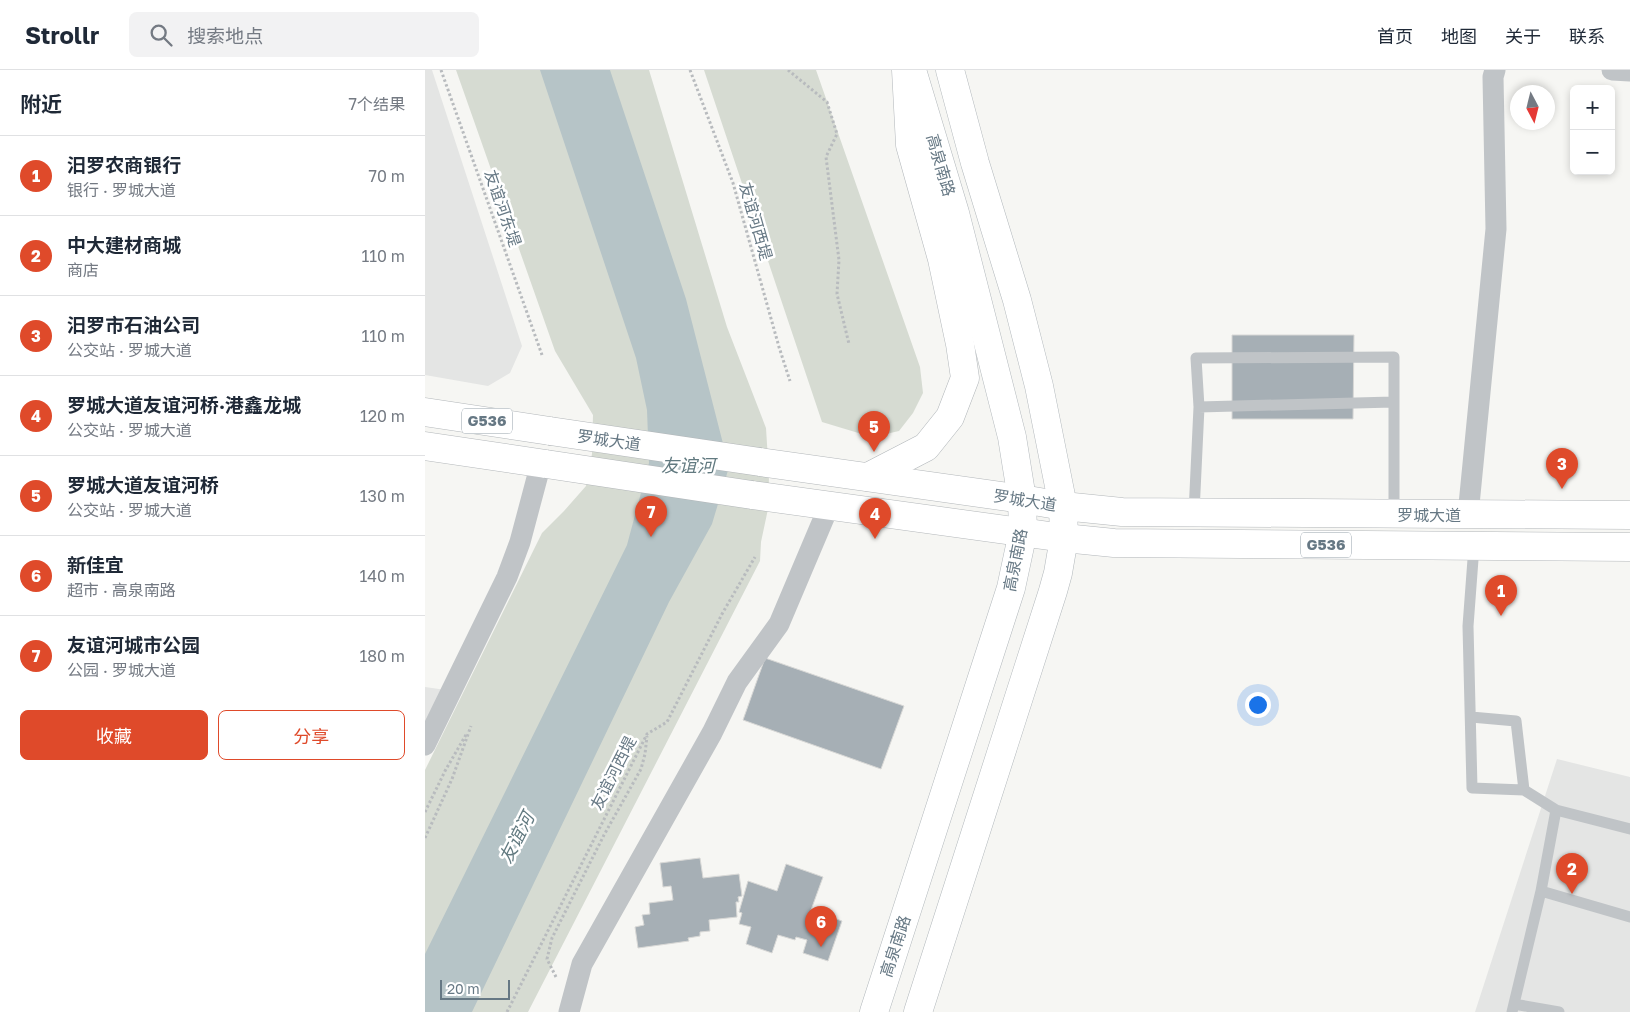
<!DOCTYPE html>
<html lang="zh">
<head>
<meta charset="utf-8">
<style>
	:root { --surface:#fff; --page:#f2f2f3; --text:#1f2937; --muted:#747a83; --line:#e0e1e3; --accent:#df4a2a }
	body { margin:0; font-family:"Golos Text","Noto Sans SC",sans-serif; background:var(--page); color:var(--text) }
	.controls { position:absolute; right:15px; top:15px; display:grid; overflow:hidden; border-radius:8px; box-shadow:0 2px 8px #0003 }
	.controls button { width:45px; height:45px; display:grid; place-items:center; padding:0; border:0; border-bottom:1px solid var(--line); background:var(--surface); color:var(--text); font:25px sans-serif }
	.compass { position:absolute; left:1085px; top:15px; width:45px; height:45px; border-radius:50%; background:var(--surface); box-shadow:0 2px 8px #0003; rotate:173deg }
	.scale { position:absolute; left:15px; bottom:12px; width:70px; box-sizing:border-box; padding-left:5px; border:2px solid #667884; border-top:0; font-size:14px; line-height:18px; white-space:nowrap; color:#667884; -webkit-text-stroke:4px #fff; paint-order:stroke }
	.you { position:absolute; left:832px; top:634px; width:18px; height:18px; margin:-12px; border:4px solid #fff; border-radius:50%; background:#1a73e8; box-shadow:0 0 0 8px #1a73e833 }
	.badge { display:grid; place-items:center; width:32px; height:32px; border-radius:50%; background:var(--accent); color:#fff; font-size:16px; font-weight:700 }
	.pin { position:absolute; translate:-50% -41px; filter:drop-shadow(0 1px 2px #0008) }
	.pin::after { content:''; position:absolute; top:26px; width:18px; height:15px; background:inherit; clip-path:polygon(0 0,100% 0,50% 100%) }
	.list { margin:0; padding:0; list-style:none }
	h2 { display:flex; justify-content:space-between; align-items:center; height:65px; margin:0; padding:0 20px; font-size:21px }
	h2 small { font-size:16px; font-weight:400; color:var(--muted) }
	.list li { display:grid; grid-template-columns:32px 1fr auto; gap:15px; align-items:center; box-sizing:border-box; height:80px; padding:0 20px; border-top:1px solid var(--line) }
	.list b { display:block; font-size:19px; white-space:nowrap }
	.list p { margin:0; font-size:16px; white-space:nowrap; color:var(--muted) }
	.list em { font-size:16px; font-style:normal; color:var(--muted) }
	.actions { display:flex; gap:10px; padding:15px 20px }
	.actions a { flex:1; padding:11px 0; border:1px solid var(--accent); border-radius:8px; text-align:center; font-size:18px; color:var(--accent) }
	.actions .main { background:var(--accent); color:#fff }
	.icon { flex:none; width:28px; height:28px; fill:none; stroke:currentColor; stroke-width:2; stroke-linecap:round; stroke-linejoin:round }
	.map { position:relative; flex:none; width:1205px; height:942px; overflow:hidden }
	header { display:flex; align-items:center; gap:30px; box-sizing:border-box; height:70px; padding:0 25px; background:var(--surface); border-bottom:1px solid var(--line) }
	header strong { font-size:24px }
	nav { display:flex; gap:28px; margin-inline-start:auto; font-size:18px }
	.search { width:350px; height:45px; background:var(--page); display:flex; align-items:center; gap:12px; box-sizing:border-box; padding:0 18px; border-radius:8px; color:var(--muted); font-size:19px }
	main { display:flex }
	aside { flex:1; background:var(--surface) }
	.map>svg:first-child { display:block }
	.built { fill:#e4e5e4 }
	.green { fill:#d6dbd2 }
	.water { fill:#b6c4c7 }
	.building { fill:#a6afb5; stroke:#d8d8d6 }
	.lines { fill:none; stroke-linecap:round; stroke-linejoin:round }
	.secondary-casing { stroke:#b2b8bc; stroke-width:29 }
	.primary-casing { stroke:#b1b6ba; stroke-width:29 }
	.trunk-casing { stroke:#b3b7ba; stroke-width:29 }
	.path { stroke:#b8bbbe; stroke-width:3; stroke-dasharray:2.5 2.5; stroke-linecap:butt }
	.service { stroke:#c0c4c7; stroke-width:11 }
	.minor { stroke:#c0c4c7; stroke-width:21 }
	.secondary { stroke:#fff; stroke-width:28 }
	.primary { stroke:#fff; stroke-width:28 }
	.trunk { stroke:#fff; stroke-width:28 }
	.trunk-bridge-casing { stroke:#b3b7ba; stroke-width:29; stroke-linecap:butt }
	.trunk-bridge { stroke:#fff; stroke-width:28 }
	.labels { text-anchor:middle; stroke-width:5; stroke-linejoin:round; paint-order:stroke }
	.shield { fill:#fff; stroke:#94a0a9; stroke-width:1 }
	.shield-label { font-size:15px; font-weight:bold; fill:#667884 }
	.street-label { font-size:16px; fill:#667884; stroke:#fff }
	.water-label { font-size:18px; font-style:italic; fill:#627a80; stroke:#fff }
</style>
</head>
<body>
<header>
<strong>Strollr</strong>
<div class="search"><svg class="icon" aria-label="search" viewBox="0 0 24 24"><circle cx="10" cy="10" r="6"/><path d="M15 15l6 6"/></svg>搜索地点</div>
<nav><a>首页</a><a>地图</a><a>关于</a><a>联系</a></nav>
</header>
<main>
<aside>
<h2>附近<small>7个结果</small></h2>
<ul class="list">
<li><span class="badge">1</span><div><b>汨罗农商银行</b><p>银行 · 罗城大道</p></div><em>70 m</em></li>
<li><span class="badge">2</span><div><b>中大建材商城</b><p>商店</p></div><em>110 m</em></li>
<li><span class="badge">3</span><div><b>汨罗市石油公司</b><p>公交站 · 罗城大道</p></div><em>110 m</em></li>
<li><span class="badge">4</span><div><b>罗城大道友谊河桥·港鑫龙城</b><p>公交站 · 罗城大道</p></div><em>120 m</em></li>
<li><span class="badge">5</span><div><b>罗城大道友谊河桥</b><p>公交站 · 罗城大道</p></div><em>130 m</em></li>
<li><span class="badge">6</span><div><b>新佳宜</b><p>超市 · 高泉南路</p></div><em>140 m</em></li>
<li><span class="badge">7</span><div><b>友谊河城市公园</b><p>公园 · 罗城大道</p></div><em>180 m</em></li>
</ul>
<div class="actions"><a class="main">收藏</a><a>分享</a></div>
</aside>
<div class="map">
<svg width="1205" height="942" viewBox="0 0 1205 942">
	<rect width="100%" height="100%" fill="#f6f6f3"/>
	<path class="built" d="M0 0H7L97 276 85 303 63 316 0 305Z
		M0 617 21 620 0 662Z
		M1132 689 1205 707V942H1050Z"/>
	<path class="green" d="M31 0H224L302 257 341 358 344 406 343 439 336 472 335 491 103 942H0V700L117 463 139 441 161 416 167 384 168 345 130 281Z
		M279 0H391L495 297 498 323 488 343 474 361 461 364 440 365 397 352Z"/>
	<path class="water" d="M115 0H185L261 229 304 397 287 454 244 532 47 942H0V884L202 475 224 393 222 340 211 288Z"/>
	<path class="building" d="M807 265H929L928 349H807Z
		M340 588 479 636 456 699 318 650Z
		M275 788 278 808 314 804 317 826 313 827 314 832H311L312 847 284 850 285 861 275 862V866L263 868 264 871 213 878 210 857 219 855 217 845 225 844 224 833 248 830 246 816 238 817 235 793Z
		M361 794 398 807 386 840 417 851 403 891 378 883 382 870 371 867 370 870 353 865 347 883 321 874 326 857 314 854 317 843 314 842 323 811 352 821Z"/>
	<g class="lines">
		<defs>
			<path id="secondary" d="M449 942 586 518 598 462 597 429 587 367 530 143 487 0
				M493 942 628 521 633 503 639 468 638 436 614 316 592 230 550 93 525 0"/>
			<path id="primary" d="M443 407 501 377 525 347 540 308 535 274 517 189 485 75 481 0"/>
			<path id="trunk" d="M0 342 125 361
				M0 376 121 394
				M335 392 597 429 638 436 697 442 1205 445
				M327 425 639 468 689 473 1205 477"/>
		</defs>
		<use href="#secondary" class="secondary-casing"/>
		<use href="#primary" class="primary-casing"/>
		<use href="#trunk" class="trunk-casing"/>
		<path class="path" d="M16 0 117 285
			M265 0 308 113 354 277 365 311
			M363 0 402 32 412 64 401 87 414 190 412 224 424 274
			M0 742 20 701 42 663
			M0 768 27 709 46 656
			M131 907 122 889 127 868 179 765 216 699 220 684 222 666
			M82 942 222 664 242 652 297 544 330 487"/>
		<path class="service" d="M774 337 968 332
			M769 443 774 337 771 288 969 287V445
			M1049 476 1043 556 1047 718 1099 720 1131 740 1205 759
			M1046 647 1091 651 1099 720
			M1116 821 1205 847
			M1089 934 1134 942
			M1087 942 1116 821 1131 740"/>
		<path class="minor" d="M1187 0 1205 1
			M1043 445 1071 159 1068 7 1070 0
			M0 675 82 507 95 472 116 393
			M144 942 157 894 287 663 312 612 354 554 404 436"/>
		<use href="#secondary" class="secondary"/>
		<use href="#primary" class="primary"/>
		<use href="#trunk" class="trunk"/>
		<defs>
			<path id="trunk-bridge" d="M125 361 335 392
				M121 394 327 425"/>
		</defs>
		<use href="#trunk-bridge" class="trunk-bridge-casing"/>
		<use href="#trunk-bridge" class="trunk-bridge"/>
	</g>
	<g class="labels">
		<g class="shield">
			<rect x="37" y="338.5" width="50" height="25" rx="4"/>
			<rect x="876" y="462.5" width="50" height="25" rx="4"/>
		</g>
		<g class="shield-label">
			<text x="62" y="356">G536</text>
			<text x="901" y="480">G536</text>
		</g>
		<g class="street-label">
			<text transform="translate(516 95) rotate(74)" y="6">高泉南路</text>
			<text transform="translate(78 138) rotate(71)" y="6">友谊河东堤</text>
			<text transform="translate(331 151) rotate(74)" y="6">友谊河西堤</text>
			<text transform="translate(184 370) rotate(8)" y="6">罗城大道</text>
			<text transform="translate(600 430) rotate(9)" y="6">罗城大道</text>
			<text x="1004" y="451">罗城大道</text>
			<text transform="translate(590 490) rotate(-79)" y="6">高泉南路</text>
			<text transform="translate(188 703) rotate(-63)" y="6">友谊河西堤</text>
			<text transform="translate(470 876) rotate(-72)" y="6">高泉南路</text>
		</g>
		<g class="water-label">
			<text x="263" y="402">友谊河</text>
			<text transform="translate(92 768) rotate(-63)" y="6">友谊河</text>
		</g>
	</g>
</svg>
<div class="controls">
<button>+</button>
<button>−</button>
</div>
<svg class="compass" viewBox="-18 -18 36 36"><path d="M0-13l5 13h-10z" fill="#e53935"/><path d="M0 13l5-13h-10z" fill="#747a83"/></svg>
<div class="scale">20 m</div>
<div class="you"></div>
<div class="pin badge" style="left:1076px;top:546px">1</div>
<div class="pin badge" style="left:1147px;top:824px">2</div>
<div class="pin badge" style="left:1137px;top:419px">3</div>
<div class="pin badge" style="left:450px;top:469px">4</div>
<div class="pin badge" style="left:449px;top:382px">5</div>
<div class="pin badge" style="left:396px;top:877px">6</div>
<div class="pin badge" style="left:226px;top:467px">7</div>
</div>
</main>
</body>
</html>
